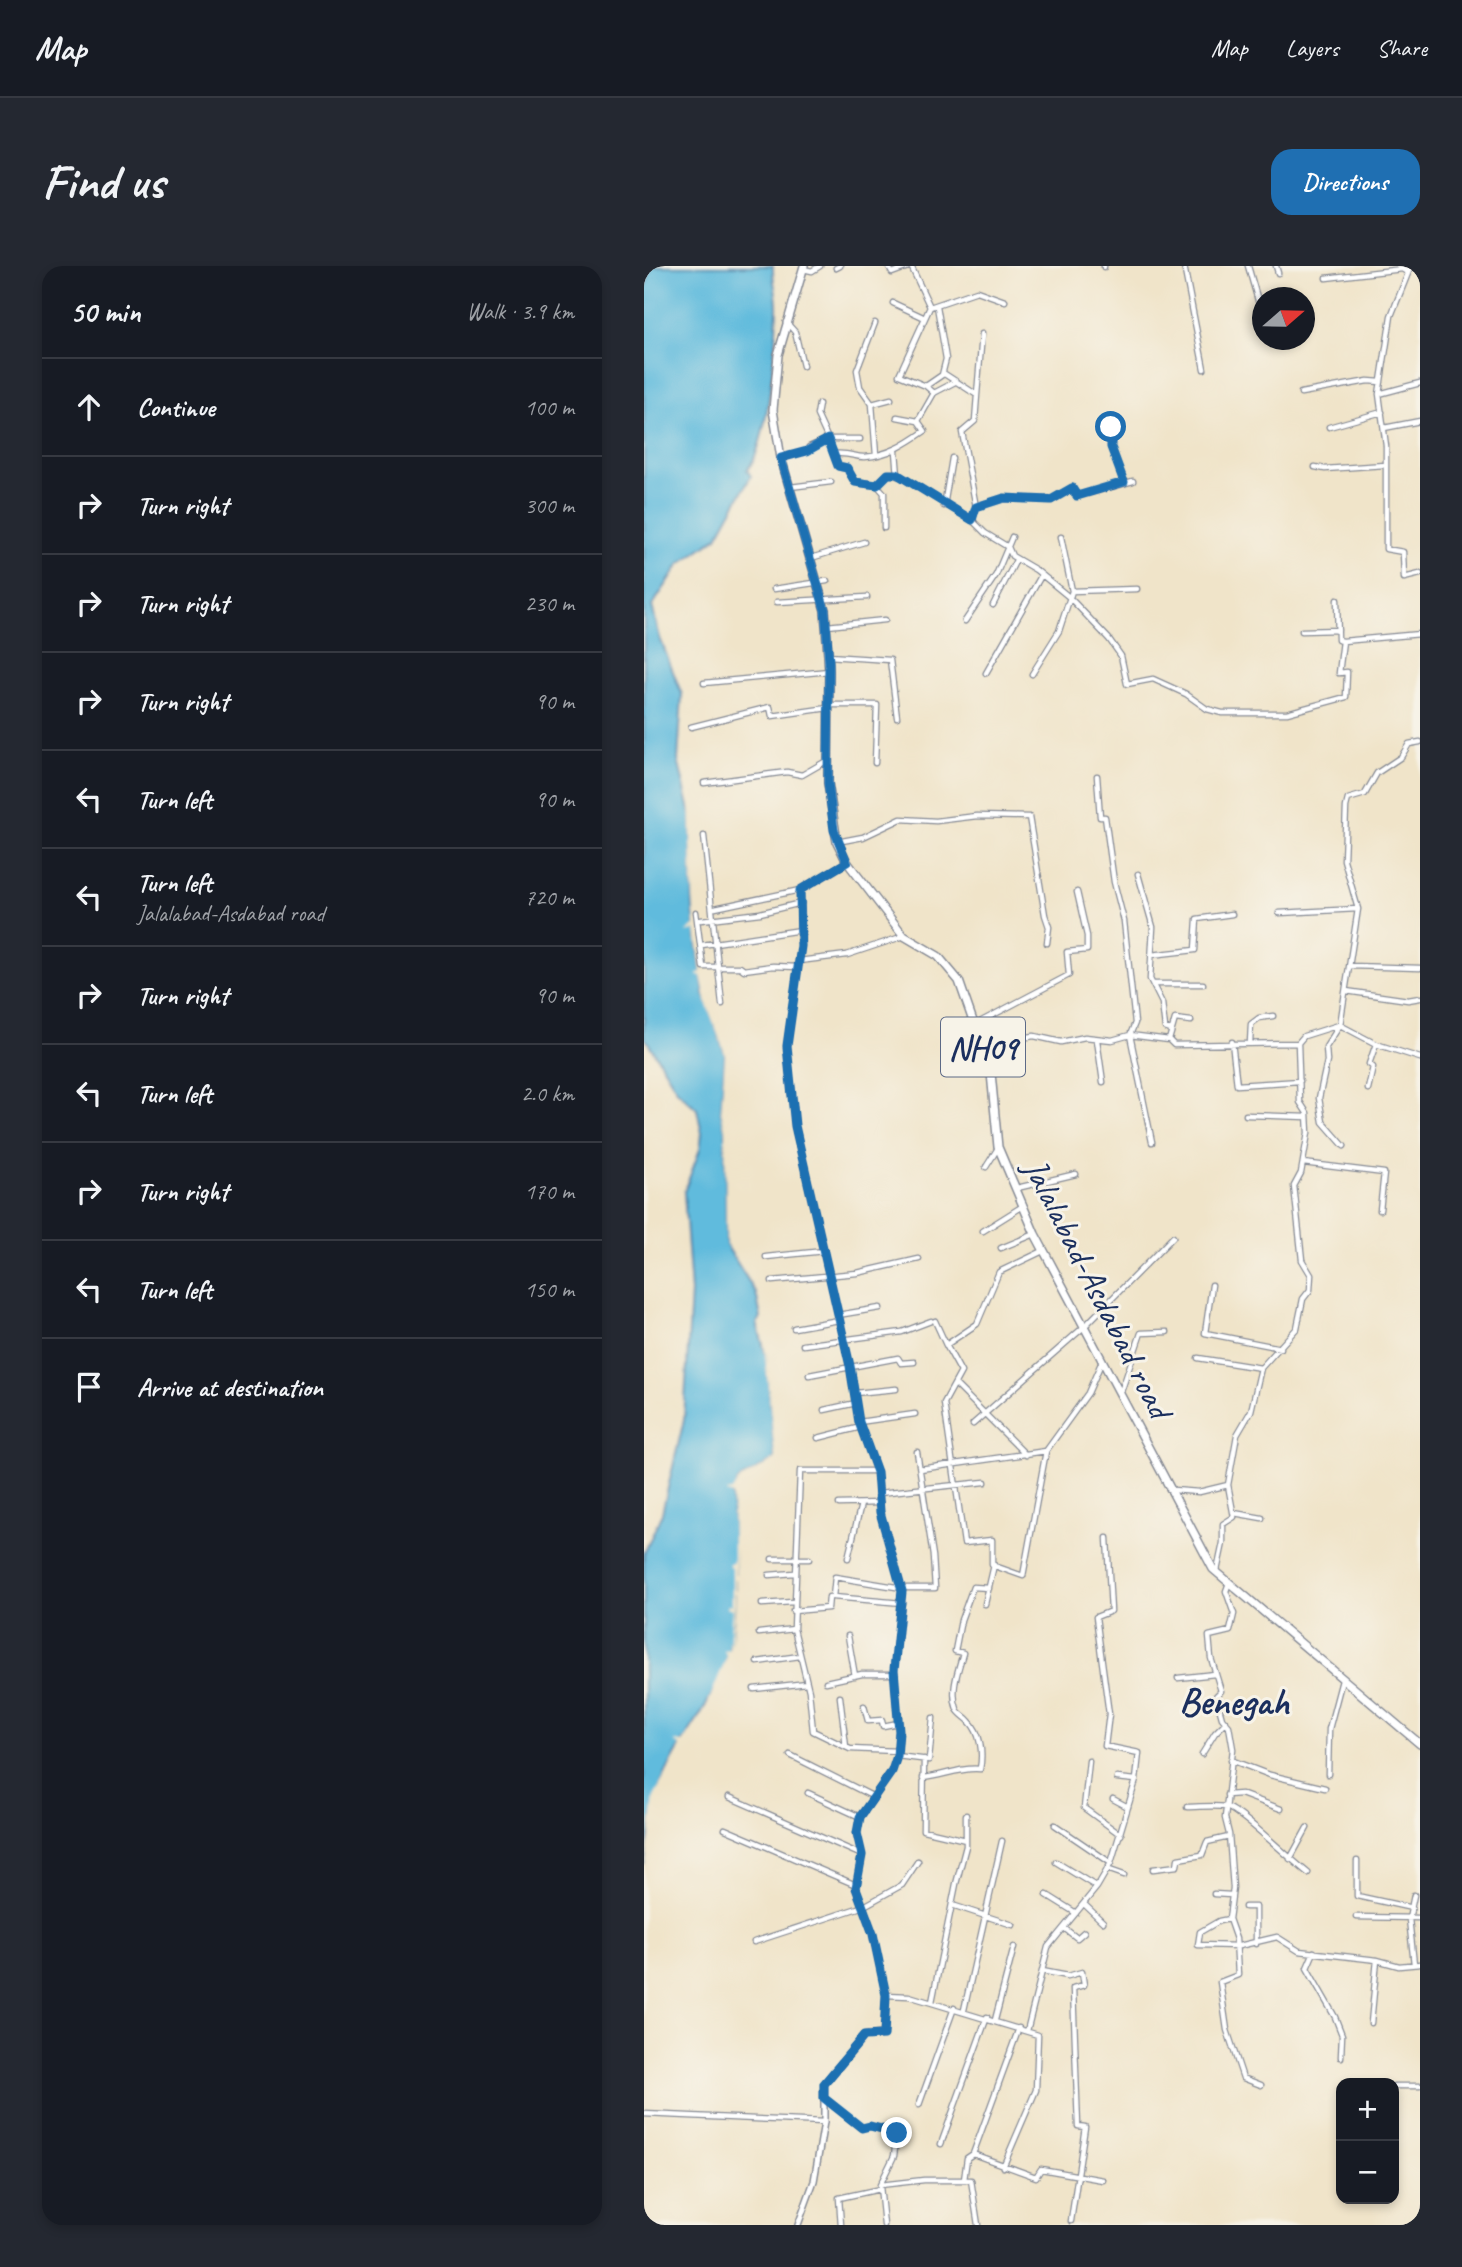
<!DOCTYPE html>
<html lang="en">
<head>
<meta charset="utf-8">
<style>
	:root { --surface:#171b24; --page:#242831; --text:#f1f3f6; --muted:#9ea1a6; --line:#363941; --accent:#1f6fb2 }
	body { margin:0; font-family:Caveat,sans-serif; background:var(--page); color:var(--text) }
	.controls { position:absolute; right:21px; bottom:21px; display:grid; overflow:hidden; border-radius:14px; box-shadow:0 4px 10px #0003 }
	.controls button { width:63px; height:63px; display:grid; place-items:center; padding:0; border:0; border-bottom:2px solid var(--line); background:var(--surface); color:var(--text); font:35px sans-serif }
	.compass { position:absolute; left:608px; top:21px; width:63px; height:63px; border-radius:50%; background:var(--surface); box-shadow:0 4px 10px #0003; rotate:70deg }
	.stop { position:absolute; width:21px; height:21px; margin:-16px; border:5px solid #1f6fb2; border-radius:50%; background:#fff }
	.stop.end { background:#1f6fb2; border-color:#fff; box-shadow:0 2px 7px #0008 }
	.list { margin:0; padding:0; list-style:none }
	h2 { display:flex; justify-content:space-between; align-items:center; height:91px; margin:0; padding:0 28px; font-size:30px }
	h2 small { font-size:23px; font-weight:400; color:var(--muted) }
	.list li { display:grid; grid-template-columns:46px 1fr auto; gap:21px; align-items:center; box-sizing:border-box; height:98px; padding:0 28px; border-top:2px solid var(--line) }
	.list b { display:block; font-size:26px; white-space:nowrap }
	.list p { margin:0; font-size:23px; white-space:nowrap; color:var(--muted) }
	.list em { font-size:23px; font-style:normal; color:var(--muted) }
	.icon { flex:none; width:38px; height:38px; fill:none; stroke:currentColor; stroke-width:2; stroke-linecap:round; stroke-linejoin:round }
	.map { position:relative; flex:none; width:776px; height:1959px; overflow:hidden; border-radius:21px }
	header { display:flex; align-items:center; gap:42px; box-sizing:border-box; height:98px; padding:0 35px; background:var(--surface); border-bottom:2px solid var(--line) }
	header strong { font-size:33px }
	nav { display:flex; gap:38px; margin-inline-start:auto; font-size:24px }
	.intro { display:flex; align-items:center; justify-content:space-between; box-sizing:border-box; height:168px; padding:0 42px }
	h1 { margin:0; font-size:49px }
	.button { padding:18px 32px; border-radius:21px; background:var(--accent); color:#fff; font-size:24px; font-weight:700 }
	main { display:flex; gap:42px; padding:0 42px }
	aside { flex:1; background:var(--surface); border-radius:21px; box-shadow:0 4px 10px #0003 }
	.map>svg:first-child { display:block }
	.water { fill:#60bbdd; stroke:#3e759e; stroke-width:2 }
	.pier { fill:#f0e4c9 }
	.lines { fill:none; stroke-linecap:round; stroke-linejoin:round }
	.minor-casing { stroke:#868a94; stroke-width:7 }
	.tertiary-casing { stroke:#868a94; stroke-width:8 }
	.primary-casing { stroke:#868a94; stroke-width:10 }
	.minor { stroke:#fff; stroke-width:4.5 }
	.tertiary { stroke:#fff; stroke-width:5 }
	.primary { stroke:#fff; stroke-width:7 }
	.route { stroke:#1f6fb2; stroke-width:9 }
	.labels { text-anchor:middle; stroke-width:6; stroke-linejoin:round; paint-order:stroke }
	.shield { fill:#f7f3e8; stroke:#5d6a87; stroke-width:2 }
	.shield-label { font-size:33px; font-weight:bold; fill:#1b2f5e }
	.street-label { font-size:35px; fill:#1b2f5e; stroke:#f7f3e8 }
	.quarter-label { font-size:38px; font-weight:bold; fill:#1b2f5e; stroke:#f7f3e8 }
</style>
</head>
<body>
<header>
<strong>Map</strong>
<nav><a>Map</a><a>Layers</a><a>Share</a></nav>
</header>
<div class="intro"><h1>Find us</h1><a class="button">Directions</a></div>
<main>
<aside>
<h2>50 min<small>Walk · 3.9 km</small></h2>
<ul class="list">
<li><svg class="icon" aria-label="ahead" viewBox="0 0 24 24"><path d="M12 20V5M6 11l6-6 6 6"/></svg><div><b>Continue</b></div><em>100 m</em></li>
<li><svg class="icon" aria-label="right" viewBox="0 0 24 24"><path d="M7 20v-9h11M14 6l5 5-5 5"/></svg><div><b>Turn right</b></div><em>300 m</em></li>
<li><svg class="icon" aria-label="right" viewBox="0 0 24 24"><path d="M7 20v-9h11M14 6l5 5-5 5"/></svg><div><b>Turn right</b></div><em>230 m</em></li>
<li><svg class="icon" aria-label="right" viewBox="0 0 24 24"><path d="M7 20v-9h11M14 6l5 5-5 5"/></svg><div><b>Turn right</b></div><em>90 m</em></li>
<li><svg class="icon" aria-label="left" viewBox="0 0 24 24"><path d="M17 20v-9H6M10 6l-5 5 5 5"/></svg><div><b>Turn left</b></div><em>90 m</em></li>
<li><svg class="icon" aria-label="left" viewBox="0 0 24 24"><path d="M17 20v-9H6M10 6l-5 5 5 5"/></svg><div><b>Turn left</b><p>Jalalabad-Asdabad road</p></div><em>720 m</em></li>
<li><svg class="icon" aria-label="right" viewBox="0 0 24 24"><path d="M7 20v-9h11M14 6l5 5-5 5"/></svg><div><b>Turn right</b></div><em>90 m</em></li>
<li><svg class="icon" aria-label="left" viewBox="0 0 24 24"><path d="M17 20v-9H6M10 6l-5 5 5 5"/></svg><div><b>Turn left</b></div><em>2.0 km</em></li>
<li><svg class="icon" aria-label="right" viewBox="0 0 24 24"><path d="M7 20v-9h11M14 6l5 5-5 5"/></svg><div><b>Turn right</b></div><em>170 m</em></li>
<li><svg class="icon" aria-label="left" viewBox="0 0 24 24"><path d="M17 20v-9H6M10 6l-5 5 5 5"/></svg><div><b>Turn left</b></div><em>150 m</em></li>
<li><svg class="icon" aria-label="arrive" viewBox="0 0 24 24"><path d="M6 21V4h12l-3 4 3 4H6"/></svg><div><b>Arrive at destination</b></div></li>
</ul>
</aside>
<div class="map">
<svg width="776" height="1959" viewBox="0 0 776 1959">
	<rect width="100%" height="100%" fill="#f7f3e8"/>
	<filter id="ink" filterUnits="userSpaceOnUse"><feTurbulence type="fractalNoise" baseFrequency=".0143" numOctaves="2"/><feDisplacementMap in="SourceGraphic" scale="14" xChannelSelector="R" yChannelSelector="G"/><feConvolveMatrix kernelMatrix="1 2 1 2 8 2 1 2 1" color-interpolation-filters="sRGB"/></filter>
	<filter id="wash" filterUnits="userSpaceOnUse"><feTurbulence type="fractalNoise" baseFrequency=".00686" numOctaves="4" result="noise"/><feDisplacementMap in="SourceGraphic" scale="28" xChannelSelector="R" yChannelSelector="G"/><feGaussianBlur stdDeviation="1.57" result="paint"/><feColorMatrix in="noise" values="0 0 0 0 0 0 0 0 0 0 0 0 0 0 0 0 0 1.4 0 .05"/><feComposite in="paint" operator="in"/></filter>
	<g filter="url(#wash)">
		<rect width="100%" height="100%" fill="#f0e4c9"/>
		<path class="water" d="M8 0H129C128 15 134 29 133 44 132 78 124 181 103 204L107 210 73 271 36 298 8 340 16 372 38 429 34 494 47 549 49 643 60 727 81 788 77 846 81 864 82 979 112 1027 117 1052 113 1057 122 1090 131 1193 94 1215 88 1229C89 1280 96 1338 84 1388 71 1438 34 1474 16 1521 7 1545 5 1573 0 1599V1288L18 1247 40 1154 47 1026 40 926 56 883 58 867 53 843 34 825 0 770V27Z"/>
		<path class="pier" d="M46 528 49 551 50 641 61 714 66 740 84 787 81 846 85 889V983L82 979 81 864 77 846 81 788 63 739 57 710 52 708 57 706 52 664 42 667 51 660 48 619Z
			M119 1068 124 1097 133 1195 92 1223 91 1337 86 1391 67 1440 41 1479 17 1527 5 1571 10 1531 37 1481 30 1476 39 1477 61 1444 83 1390 80 1385 85 1383 88 1343 83 1341 84 1338 88 1339V1302L85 1301V1297H89V1289L88 1229 81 1226 88 1225 94 1215 131 1193Z"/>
	</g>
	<g filter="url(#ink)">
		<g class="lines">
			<defs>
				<path id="minor" d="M244 0 248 7 267 0 286 41 333 25 361 35
					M460 0V1
					M540 0 560 103
					M604 0 617 45
					M632 0 634 7
					M767 0 747 50 735 128 742 180V283L759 286 760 312 776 308
					M192 2 196 0
					M159 3 168 5 176 0
					M682 12 758 3 763 6
					M249 37 281 52
					M142 56 151 66 159 100
					M231 57 213 104 216 121 228 138 232 189
					M299 107 333 129 331 155 318 166 332 241 328 254
					M282 120 298 109 302 93 293 40
					M290 127 311 116
					M657 127 724 115 737 116
					M735 128 776 117
					M333 129 338 68
					M175 138 173 149 184 173H216
					M228 138 247 133
					M253 151 274 155
					M471 157 467 161V181L480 216
					M685 161 738 146
					M740 162 776 155
					M252 185 254 210
					M190 188C205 186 213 192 221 191 245 189 261 179 281 165L274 155 290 127 282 120 255 109 286 41
					M137 192 163 185 165 181 184 173 194 200 203 202 211 216 233 219 244 208H253L328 254 341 267 364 281 368 290 392 304 425 331 465 373 477 390 483 418 509 413 542 428 563 443 578 447H643L702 431 703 406 695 407 699 375 776 368
					M671 201 681 203 741 199
					M233 219 240 227V262
					M146 221 187 216
					M300 240 308 192
					M332 241 360 232 407 234 428 222 433 230 489 215
					M417 271 428 325
					M167 292 220 276
					M130 323 183 315
					M693 334 694 374 699 375
					M133 336 223 331
					M349 339 372 294
					M321 355 352 309 368 271
					M183 360 241 354
					M658 365 694 364
					M184 390 246 394 253 451
					M342 407 397 310
					M388 408 415 365 428 325 493 323
					M60 417 185 405
					M185 439H233L231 497
					M47 461 126 441 128 450 184 442
					M453 510 456 551H461L470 616 480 655 491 757 486 769 508 876
					M60 517 143 506 158 509 184 494
					M60 570 78 738
					M193 576 219 571 257 553 292 555 333 550 385 551 401 649 405 661 403 677
					M494 608 509 661 506 713 518 737 521 762 527 764
					M71 642 156 624
					M52 646 59 701H96L100 704 129 700 154 701
					M635 647 714 643
					M57 654 116 647 157 637
					M58 679 157 664
					M507 689 551 684 553 653 588 648
					M155 695 203 689 260 670
					M707 700 776 702
					M509 718H559
					M702 725 764 734 776 732
					M332 758 425 709 423 686 443 684V670L433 626
					M696 759 732 778 776 792
					M453 774 459 816
					M525 774 531 753 547 755
					M588 776 593 819 656 815
					M606 777 607 758 615 752 629 750
					M337 778 390 770 417 776 441 771 468 774 486 769 525 774 530 779 654 777 660 770 695 759
					M724 823 729 801 725 798 732 778
					M602 849 663 851
					M700 880 679 856 675 832 683 795 682 781 696 759 714 643 700 594 702 541 704 533 721 528 733 507 757 491 765 478 776 476
					M659 897 740 907 736 944
					M342 901 354 882
					M373 922 432 908
					M339 965 379 940
					M357 982 391 968
					M399 985 355 1006 333 1058 302 1079 317 1106 300 1137 320 1277 348 1274V1299L379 1310 402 1185 444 1127 458 1095
					M122 991 180 985
					M128 1015 213 1007 275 993
					M568 1019 561 1067 637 1082
					M194 1049 236 1042
					M291 1055 302 1079
					M150 1062 195 1054
					M159 1079 258 1066 287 1055
					M554 1092 617 1102
					M165 1109 254 1092 257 1097 270 1096
					M311 1118 382 1189
					M477 1126 497 1067 523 1066
					M211 1127 252 1123
					M180 1144 212 1137
					M215 1156 271 1148
					M329 1158 441 1060 529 971
					M174 1172 217 1161
					M276 1203 402 1185
					M233 1205H156L150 1363 165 1425 169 1465 206 1483 253 1485
					M529 1224 555 1226 584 1219
					M235 1227 341 1216
					M195 1238 236 1237
					M590 1247 618 1252
					M204 1292 217 1238
					M128 1293H165
					M573 1305 579 1277V1258L590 1251 584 1219 593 1169 607 1145 617 1102 653 1062 659 1033 666 1024 667 1009 658 994 650 920 657 907 664 867 663 847 656 836 654 777
					M125 1309 150 1307
					M585 1317 582 1325 590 1348 586 1365 565 1370 567 1392 577 1425 572 1430 578 1452 585 1460 589 1483 581 1552 585 1568 589 1622 585 1653 592 1673 594 1709 576 1716 583 1764 599 1812 617 1819
					M189 1331 258 1337
					M118 1338 149 1336
					M341 1338 350 1299
					M149 1345 184 1342 185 1331H189L191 1311 258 1322H291L289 1290 273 1186
					M115 1367 150 1363
					M204 1370 211 1410
					M113 1396 156 1390
					M534 1412 571 1408
					M182 1416 218 1408H250
					M110 1423 163 1417
					M196 1431 202 1481
					M220 1440 224 1455 238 1454 239 1460 254 1457
					M558 1488 571 1467 582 1456
					M146 1489 230 1531
					M253 1490 285 1494 289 1452
					M280 1493 279 1564 322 1574
					M587 1494 626 1509 681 1522
					M445 1495 440 1542 477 1569
					M684 1508 685 1463 698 1414
					M279 1512C299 1510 317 1501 336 1503 339 1487 337 1467 325 1455 322 1451 315 1448 313 1443 306 1425 314 1405 319 1387L311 1385 317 1354 329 1321 345 1322
					M473 1512 492 1514
					M164 1527 216 1551
					M583 1529 597 1528 637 1543
					M85 1531 218 1589
					M469 1533 484 1541
					M543 1541C555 1541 570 1539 582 1541 596 1544 648 1595 664 1607
					M411 1559 467 1597
					M81 1563 212 1619
					M646 1593 663 1562
					M713 1595V1630L768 1642
					M412 1596 453 1621
					M463 1603 480 1609
					M509 1603 533 1600 534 1593 558 1589 563 1576 585 1571
					M570 1628 587 1629
					M403 1629 432 1647
					M770 1629 765 1653 770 1698
					M440 1638 459 1656
					M308 1639 369 1659
					M601 1641H612V1678
					M712 1651 776 1652
					M585 1653 575 1655 556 1666 554 1679 595 1680 633 1671 655 1685 733 1694 755 1700 776 1698
					M420 1662 433 1672 440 1666
					M110 1676 220 1640 258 1619 274 1595
					M670 1686 663 1702 691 1751 698 1769 697 1791
					M398 1705 424 1710 438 1706 440 1719 429 1722 434 1860 441 1861 427 1955
					M242 1729 265 1730 394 1769 392 1824 359 1901
					M288 1736 312 1618 322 1580V1549
					M320 1744 358 1575
					M351 1754 370 1681
					M727 1757 733 1694
					M383 1765 404 1681 453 1621 467 1597 492 1514 495 1487 461 1480 465 1448 452 1351 467 1345 463 1272
					M750 1820H776
					M180 1832 217 1862 226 1860 253 1866 250 1890 236 1919 280 1914H327L334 1959
					M275 1839 310 1742
					M0 1848 180 1856
					M297 1878 343 1751
					M329 1888 392 1911 397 1903 459 1914
					M320 1914 323 1892 329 1888 375 1762
					M236 1920 240 1959
					M197 1959 195 1932 236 1923"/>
				<path id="tertiary" d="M154 1959 170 1915 180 1856V1818L220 1770 240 1768 242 1729 229 1668 212 1622 218 1589 213 1568 216 1551 248 1505 253 1490 255 1465 250 1404 258 1325 236 1246 233 1206 215 1156 206 1100 151 860 143 780 157 680 156 624 203 596"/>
				<path id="primary" d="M160 0 134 89 129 144 137 192 181 344 185 405 184 517 193 576 203 596 260 670 294 690 315 715 347 807 354 881 391 968 569 1303 776 1478"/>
			</defs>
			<use href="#minor" class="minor-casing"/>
			<use href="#tertiary" class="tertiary-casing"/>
			<use href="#primary" class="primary-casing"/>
			<use href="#minor" class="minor"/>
			<use href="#tertiary" class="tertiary"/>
			<use href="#primary" class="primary"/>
		</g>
	</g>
	<g class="lines" filter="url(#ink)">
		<path class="route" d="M253 1867 226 1860 218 1862 180 1832V1818L220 1770 240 1769 242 1729 229 1668 212 1622 218 1589 213 1567 216 1551 248 1505 253 1490 255 1465 250 1404 258 1325 236 1246 233 1206 215 1156 206 1100 151 860 143 780 157 680 156 624 203 596 190 564 184 517 185 396 181 344 137 192 163 185 184 173 194 200 203 202 211 216 233 219 244 208H253L328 254 332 241 360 232 407 234 428 222 433 230 480 216 467 181V161"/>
	</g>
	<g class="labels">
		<rect class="shield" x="297" y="751.5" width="84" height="59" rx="5"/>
		<g class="shield-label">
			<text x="339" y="793">NH09</text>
		</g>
		<g class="street-label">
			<text transform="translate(454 1022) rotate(63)" y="12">Jalalabad-Asdabad road</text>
		</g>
		<g class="quarter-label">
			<text x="590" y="1448">Benegah</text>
		</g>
	</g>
</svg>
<div class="controls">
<button>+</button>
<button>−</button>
</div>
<svg class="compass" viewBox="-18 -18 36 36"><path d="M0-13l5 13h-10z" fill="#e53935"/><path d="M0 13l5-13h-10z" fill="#9ea1a6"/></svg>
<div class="stop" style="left:467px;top:161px"></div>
<div class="stop end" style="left:253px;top:1867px"></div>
</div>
</main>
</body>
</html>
